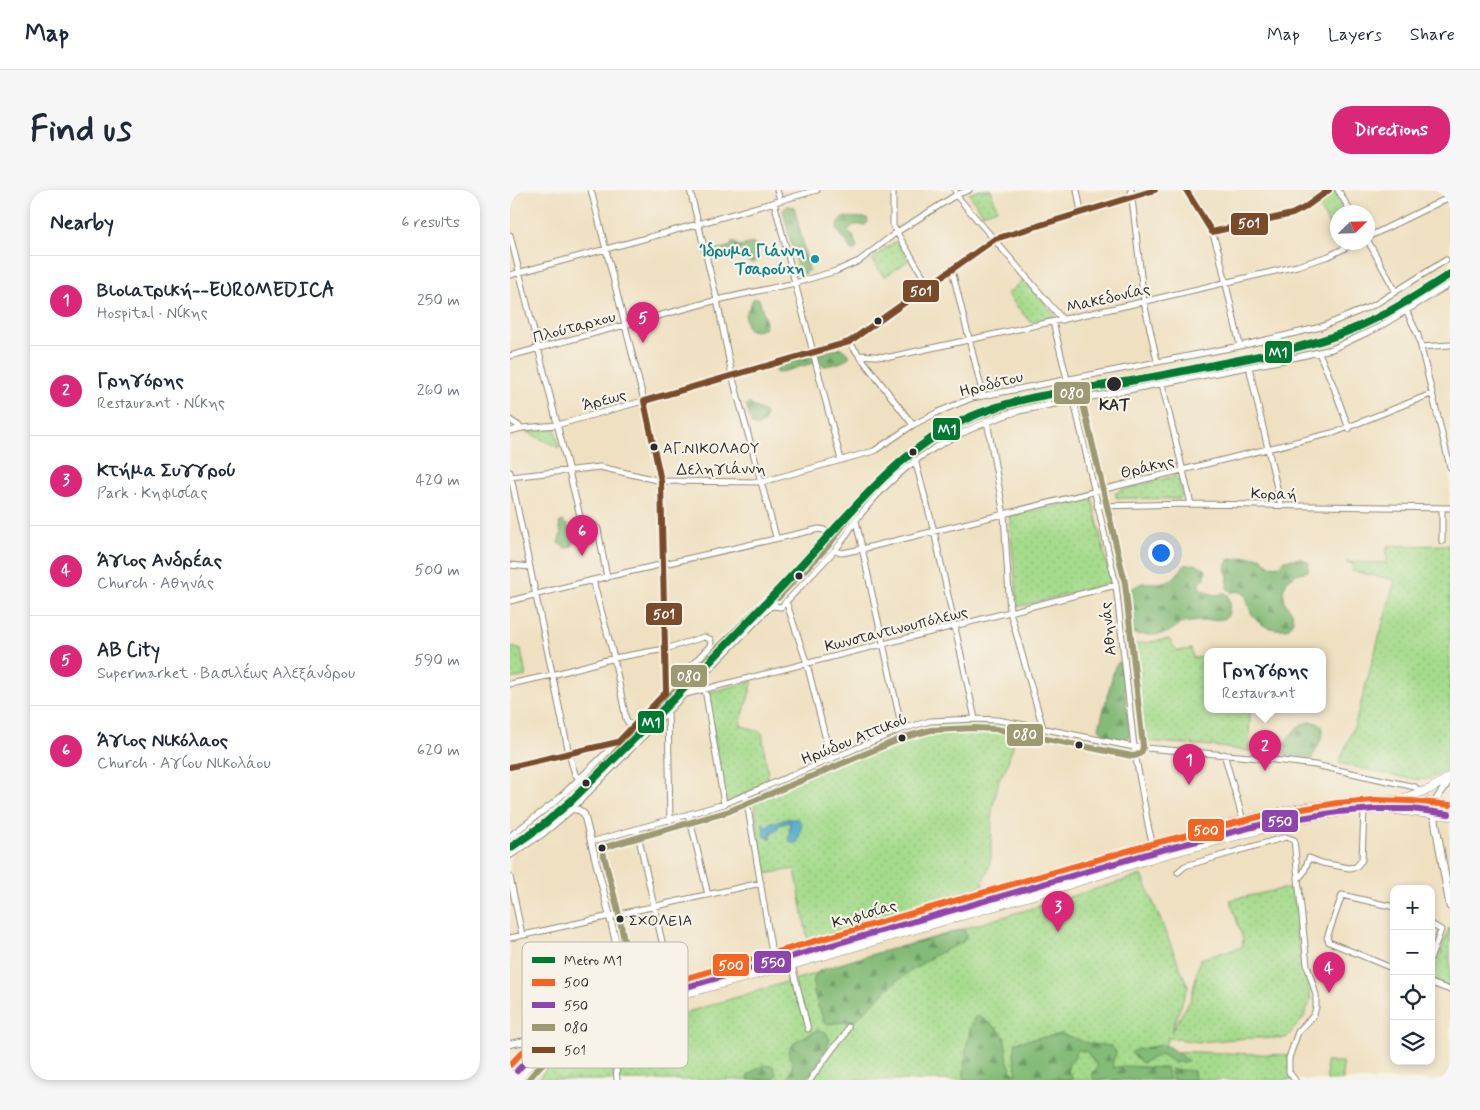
<!DOCTYPE html>
<html lang="en">
<head>
<meta charset="utf-8">
<style>
	:root { --surface:#fff; --page:#f6f6f7; --text:#1f2937; --muted:#747a83; --line:#e0e1e3; --accent:#db2777 }
	body { margin:0; font-family:Mynerve,sans-serif; background:var(--page); color:var(--text) }
	.controls { position:absolute; right:15px; bottom:15px; display:grid; overflow:hidden; border-radius:10px; box-shadow:0 2px 8px #0003 }
	.controls button { width:45px; height:45px; display:grid; place-items:center; padding:0; border:0; border-bottom:1px solid var(--line); background:var(--surface); color:var(--text); font:25px sans-serif }
	.compass { position:absolute; left:820px; top:15px; width:45px; height:45px; border-radius:50%; background:var(--surface); box-shadow:0 2px 8px #0003; rotate:67deg }
	.you { position:absolute; left:650px; top:362px; width:18px; height:18px; margin:-12px; border:4px solid #fff; border-radius:50%; background:#1a73e8; box-shadow:0 0 0 8px #1a73e833 }
	.badge { display:grid; place-items:center; width:32px; height:32px; border-radius:50%; background:var(--accent); color:#fff; font-size:16px; font-weight:700 }
	.pin { position:absolute; translate:-50% -41px; filter:drop-shadow(0 1px 2px #0008) }
	.pin::after { content:''; position:absolute; top:26px; width:18px; height:15px; background:inherit; clip-path:polygon(0 0,100% 0,50% 100%) }
	.popup { position:absolute; left:694px; top:458px; width:122px; height:65px; box-sizing:border-box; display:grid; place-content:center; border-radius:10px; background:var(--surface); filter:drop-shadow(0 1px 4px #0005); font-size:16px; white-space:nowrap; color:var(--muted) }
	.popup b { font-size:19px; color:var(--text) }
	.popup::after { content:''; position:absolute; left:50%; top:100%; margin-left:-10px; border:10px solid transparent; border-top-color:var(--surface) }
	.list { margin:0; padding:0; list-style:none }
	h2 { display:flex; justify-content:space-between; align-items:center; height:65px; margin:0; padding:0 20px; font-size:21px }
	h2 small { font-size:16px; font-weight:400; color:var(--muted) }
	.list li { display:grid; grid-template-columns:32px 1fr auto; gap:15px; align-items:center; box-sizing:border-box; height:90px; padding:0 20px; border-top:1px solid var(--line) }
	.list b { display:block; font-size:19px; white-space:nowrap }
	.list p { margin:0; font-size:16px; white-space:nowrap; color:var(--muted) }
	.list em { font-size:16px; font-style:normal; color:var(--muted) }
	.icon { flex:none; width:28px; height:28px; fill:none; stroke:currentColor; stroke-width:2; stroke-linecap:round; stroke-linejoin:round }
	.map { position:relative; flex:none; width:940px; height:890px; overflow:hidden; border-radius:20px }
	header { display:flex; align-items:center; gap:30px; box-sizing:border-box; height:70px; padding:0 25px; background:var(--surface); border-bottom:1px solid var(--line) }
	header strong { font-size:24px }
	nav { display:flex; gap:28px; margin-inline-start:auto; font-size:18px }
	.intro { display:flex; align-items:center; justify-content:space-between; box-sizing:border-box; height:120px; padding:0 30px }
	h1 { margin:0; font-size:35px }
	.button { padding:12px 22px; border-radius:20px; background:var(--accent); color:#fff; font-size:18px; font-weight:700 }
	main { display:flex; gap:30px; padding:0 30px }
	aside { flex:1; background:var(--surface); border-radius:20px; box-shadow:0 2px 8px #0003 }
	.map>svg:first-child { display:block }
	.grass { fill:url(#grass-dots); stroke:#68835c }
	.forest { fill:url(#forest-firs); stroke:#587352 }
	.garden { fill:#a5db8c; stroke:#68835c }
	.water { fill:#52aacf; stroke:#3e6a7d }
	.lines { fill:none; stroke-linecap:round; stroke-linejoin:round }
	.minor-casing { stroke:#8d8676; stroke-width:7 }
	.tertiary-casing { stroke:#8d8676; stroke-width:8 }
	.secondary-casing { stroke:#8d8676; stroke-width:9 }
	.primary-casing { stroke:#8d8676; stroke-width:9 }
	.minor { stroke:#fff; stroke-width:5 }
	.tertiary { stroke:#fff; stroke-width:6 }
	.secondary { stroke:#fff; stroke-width:7 }
	.primary { stroke:#fff; stroke-width:8 }
	.bus-1-casing { stroke:#f7f3e8; stroke-width:10 }
	.bus-2-casing { stroke:#f7f3e8; stroke-width:10 }
	.bus-3-casing { stroke:#f7f3e8; stroke-width:10 }
	.bus-4-casing { stroke:#f7f3e8; stroke-width:10 }
	.bus-1 { stroke:#f26522; stroke-width:6 }
	.bus-2 { stroke:#8e44ad; stroke-width:6 }
	.bus-3 { stroke:#9d9972; stroke-width:6 }
	.bus-4 { stroke:#7a4b2a; stroke-width:6 }
	.metro-1-casing { stroke:#f7f3e8; stroke-width:11 }
	.metro-1 { stroke:#007a33; stroke-width:8 }
	.culture-dot { fill:#0f9aa8; stroke:#f7f3e8; stroke-width:2 }
	.bus-dot { fill:#2b2b2b; stroke:#f7f3e8; stroke-width:2 }
	.labels { text-anchor:middle; stroke-width:4.5; stroke-linejoin:round; paint-order:stroke }
	.bus-label { font-size:15px; fill:#2b2b2b; stroke:#f7f3e8; text-anchor:start }
	.culture-label { font-size:16px; font-weight:bold; fill:#0d838f; stroke:#f7f3e8; text-anchor:end }
	.street-label { font-size:16px; fill:#2b2b2b; stroke:#f7f3e8 }
	.stop-label { font-size:16px; font-weight:bold; fill:#2b2b2b; stroke:#f7f3e8 }
	.key { fill:#f7f3e8; stroke:#bab7af; stroke-width:1 }
	.key-label { font-size:14px; fill:#2b2b2b }
	.line-badge { stroke:#f7f3e8; stroke-width:2 }
	.badge-label { font-size:14px; text-anchor:middle; font-weight:bold; fill:#fff }
</style>
</head>
<body>
<header>
<strong>Map</strong>
<nav><a>Map</a><a>Layers</a><a>Share</a></nav>
</header>
<div class="intro"><h1>Find us</h1><a class="button">Directions</a></div>
<main>
<aside>
<h2>Nearby<small>6 results</small></h2>
<ul class="list">
<li><span class="badge">1</span><div><b>Βιοιατρική--EUROMEDICA</b><p>Hospital · Νίκης</p></div><em>250 m</em></li>
<li><span class="badge">2</span><div><b>Γρηγόρης</b><p>Restaurant · Νίκης</p></div><em>260 m</em></li>
<li><span class="badge">3</span><div><b>Κτήμα Συγγρού</b><p>Park · Κηφισίας</p></div><em>420 m</em></li>
<li><span class="badge">4</span><div><b>Άγιος Ανδρέας</b><p>Church · Αθηνάς</p></div><em>500 m</em></li>
<li><span class="badge">5</span><div><b>AB City</b><p>Supermarket · Βασιλέως Αλεξάνδρου</p></div><em>590 m</em></li>
<li><span class="badge">6</span><div><b>Άγιος Νικόλαος</b><p>Church · Αγίου Νικολάου</p></div><em>620 m</em></li>
</ul>
</aside>
<div class="map">
<svg width="940" height="890" viewBox="0 0 940 890">
	<defs>
		<pattern id="grass-dots" width="8" height="8" patternUnits="userSpaceOnUse" patternTransform="scale(1.25)"><rect width="8" height="8" fill="#a5db8c"/><path d="M2 2h.1M6 6h.1" fill="none" stroke="#8ebc79" stroke-width="1.8" stroke-linecap="round"/></pattern>
		<pattern id="forest-firs" width="22" height="20" patternUnits="userSpaceOnUse" patternTransform="scale(1.25)"><rect width="22" height="20" fill="#84bb78"/><path d="M5 1l3.5 6h-7zM16 11l3.5 6h-7z" fill="#6c9863"/></pattern>
	</defs>
	<rect width="100%" height="100%" fill="#f7f3e8"/>
	<filter id="ink" filterUnits="userSpaceOnUse"><feTurbulence type="fractalNoise" baseFrequency=".02" numOctaves="2"/><feDisplacementMap in="SourceGraphic" scale="10" xChannelSelector="R" yChannelSelector="G"/><feConvolveMatrix kernelMatrix="1 2 1 2 8 2 1 2 1" color-interpolation-filters="sRGB"/></filter>
	<filter id="wash" filterUnits="userSpaceOnUse"><feTurbulence type="fractalNoise" baseFrequency=".0096" numOctaves="4" result="noise"/><feDisplacementMap in="SourceGraphic" scale="20" xChannelSelector="R" yChannelSelector="G"/><feGaussianBlur stdDeviation="1.12" result="paint"/><feColorMatrix in="noise" values="0 0 0 0 0 0 0 0 0 0 0 0 0 0 0 0 0 1.4 0 .05"/><feComposite in="paint" operator="in"/></filter>
	<g filter="url(#wash)">
		<rect width="100%" height="100%" fill="#efe0c1"/>
		<path class="grass" d="M470 0H481L487 19 473 24 459 4Z
			M824 1 837 22H828L827 49 807 13Z
			M386 51 398 71 374 87 362 69Z
			M515 89 546 127 520 132 497 104Z
			M45 238 49 258 15 241Z
			M665 286 669 290 672 307 670 309 609 308 606 307V303L611 300Z
			M582 308 601 393 508 417 499 326Z
			M940 355V576C933 582 926 587 917 589 903 592 847 577 829 573L845 534 885 390 842 381 843 374 836 372 877 373V356Z
			M659 449 667 461 681 459 683 468 697 467 698 520H740L739 561 702 556 632 551 630 547 619 455Z
			M0 456 11 460 16 486 0 489Z
			M243 491 230 535 252 543 259 594 215 612 197 503Z
			M450 534H472L508 540 496 578 489 589 482 620 481 667 478 680 473 691V696L298 751 285 679 254 684 244 611 246 609 389 546 427 536Z
			M632 685 678 797 661 842 681 809 690 769 732 757 733 749 720 710 772 699H788L787 747 801 809 794 827 776 848H738L690 852 658 848 653 861 778 865 783 890H29L45 862Z
			M939 738 940 741V797L924 792 923 784Z
			M263 768H266L267 771 126 812 125 808Z"/>
		<path class="forest" d="M277 16 284 17 286 24 299 80 296 83 291 84 287 79 273 20Z
			M332 27 357 28 358 32 355 35H344L338 40 343 45 347 58 344 61 340 60C337 45 319 43 332 27Z
			M222 51 229 56 244 53C249 58 250 63 248 70L242 73 238 72 235 64 230 61 205 66 203 61 221 56Z
			M245 108 249 109 256 133 254 139 245 141 238 139C231 117 239 125 242 110Z
			M331 158 339 164V167C334 173 322 175 314 176L312 173H303L268 183 265 181V179L273 174Z
			M239 213C244 218 250 218 256 224L254 232 248 237 242 235 236 215Z
			M53 331C60 337 65 347 63 356L56 358 48 353 51 344 49 333Z
			M735 367H751L758 375 769 376 775 370 791 368 799 373 798 381 786 384 777 391 773 400 775 413 782 422 783 431 779 438C765 442 747 436 741 422 738 416 738 409 734 403L725 401 722 403 717 398 718 386 715 379 718 370Z
			M685 374 696 380 695 388 689 393V397C697 403 704 407 714 403L718 405 720 412 718 426 713 429 670 433C657 448 642 445 623 444 618 434 617 410 621 399L632 393H649L662 390 675 375Z
			M609 472 612 473 619 541V547L616 550C607 548 594 547 589 538L605 476Z
			M798 532C826 530 807 556 802 568L775 565V551L790 535Z
			M454 739 456 746 453 752 425 765 398 783 383 794 346 830 319 834 314 833C311 818 295 794 309 781 356 764 406 754 454 739Z
			M469 826 490 841 494 846 498 872 503 884H507L504 866 506 852 551 844 581 854 601 856 605 860 606 863 602 874 604 878 613 876 656 878 659 890H584L582 883 588 877 587 875 576 861 569 860 566 863 564 869 559 873 558 880 563 890C552 890 542 885 531 890H454C454 870 457 847 464 828Z
			M308 840 316 842 320 850 308 872 294 890H276L279 886 283 874C269 855 295 847 308 840Z
			M651 855 659 857 678 871 664 873 651 864 632 873 621 863 625 860Z
			M253 875 263 876 266 884 262 890H238V885Z
			M660 879 684 881 685 890H663Z"/>
		<path class="garden" d="M35 764 42 792 25 795 19 768Z
			M816 872H832L833 890H817Z"/>
		<path class="water" d="M277 629H288L292 635C290 640 289 651 287 653H281L279 651 280 632 269 635 266 641H262L260 649 254 646 253 633 257 637 261 632H267Z"/>
	</g>
	<g filter="url(#ink)">
		<g class="lines">
			<defs>
				<path id="minor" d="M81 0 134 211 151 291 156 502
					M180 0 207 110 222 185 266 347
					M267 0 270 10
					M383 0V36L419 96
					M445 0 446 5 553 130
					M567 0 571 22
					M621 0 634 112 647 171
					M676 0 702 42 709 63 730 156
					M828 0 841 22
					M264 12 331 270
					M702 42 782 24 794 18 819 0
					M0 45 71 330 75 334 84 335 88 339 97 388
					M858 47 940 7
					M858 51 886 102
					M442 80 473 205
					M0 85 188 34 307 0
					M897 122 908 145 940 277
					M543 132 557 189
					M339 152 403 235
					M911 157 940 155
					M809 163 823 195 839 239
					M350 165 380 167 619 115 787 76 819 66 847 52
					M0 166 207 110 285 93 326 81 349 71 387 42 446 5 459 0
					M739 177 771 315
					M652 194 681 314
					M564 211 606 395 624 557 639 640 646 667
					M0 230 12 238 47 235 326 157 339 152 442 80 485 49 645 0
					M477 231 494 325 500 422 533 538
					M0 241 12 238
					M405 270 424 341 465 529
					M0 282 59 564 65 584 69 589
					M0 287 90 277 151 291 252 292 364 261 403 235 428 222 462 208 730 156 811 137 864 115 936 70
					M587 316 681 314 940 318
					M346 331 392 539
					M932 351V318
					M325 361 332 363 352 359 826 242 921 204
					M0 375 20 377
					M83 390 104 468 116 529 122 538
					M0 411 83 390 309 339 314 340 322 348V354L62 619
					M276 411 297 474 321 570
					M262 416 271 417C289 398 307 380 324 361 335 350 341 335 351 324 395 269 443 242 509 221L774 170 822 159 869 137 940 94
					M0 494 42 485 104 468 155 459 194 447 200 449 201 452 200 456 122 538 45 612 0 646
					M195 499 214 614
					M172 505 606 395
					M158 520 160 631
					M714 564 733 630
					M0 577 107 552
					M236 606 262 763
					M179 625 198 705
					M127 640 161 792
					M81 652 214 614 392 539 420 531 465 529 487 530 521 536 624 557 740 567 805 575 905 597 908 600 906 604
					M668 682 675 676 776 647 784 650 797 775 806 805V817L804 825 788 842 779 868V882L785 890
					M0 687 12 745
					M789 688 794 682 799 668 812 673 839 678 846 677 852 670 854 620
					M884 717 832 705 817 748 819 752 884 779
					M921 734 931 740 921 767
					M0 748 251 693
					M278 759 298 839
					M921 793 940 800
					M106 877 107 890
					M300 890 324 857 334 846 338 837"/>
				<path id="tertiary" d="M924 624V613L940 589
					M0 665 32 644 62 619 69 620 74 624 100 727 118 805 116 812 109 821
					M0 854 25 849
					M0 884 8 889"/>
				<path id="secondary" d="M924 624 940 716"/>
				<path id="primary" d="M894 608 920 599 940 587
					M0 875C25 845 54 827 90 813L642 654C739 628 839 598 940 615
					M7 890C31 856 57 839 95 825L282 775 558 695 646 667 795 628 838 621 876 619 940 626"/>
			</defs>
			<use href="#minor" class="minor-casing"/>
			<use href="#tertiary" class="tertiary-casing"/>
			<use href="#secondary" class="secondary-casing"/>
			<use href="#primary" class="primary-casing"/>
			<use href="#minor" class="minor"/>
			<use href="#tertiary" class="tertiary"/>
			<use href="#secondary" class="secondary"/>
			<use href="#primary" class="primary"/>
			<defs>
				<path id="bus-1" d="M0 875C26 846 55 828 90 813L642 654 752 626 827 613 864 610 902 611 940 615"/>
				<path id="bus-2" d="M7 881C31 853 59 835 93 821L644 662 754 634 828 622 865 619H902L939 624"/>
				<path id="bus-3" d="M0 655 27 637 56 613 166 499 256 410 260 407 268 408C284 390 302 374 318 356 332 339 342 320 357 304 402 252 460 224 527 210 537 207 562 199 571 205L615 393 633 556C633 562 629 566 622 566L486 539 465 538 421 540 395 547 217 622 92 658 109 725 126 811 121 821 111 830 88 837 56 852 30 876 18 890"/>
				<path id="bus-4" d="M676 0 702 42 782 24 794 18 819 0
					M0 577 108 552 156 502 151 291 134 211 339 152 485 49 645 0"/>
			</defs>
			<use href="#bus-1" class="bus-1-casing"/>
			<use href="#bus-2" class="bus-2-casing"/>
			<use href="#bus-3" class="bus-3-casing"/>
			<use href="#bus-4" class="bus-4-casing"/>
			<use href="#bus-1" class="bus-1"/>
			<use href="#bus-2" class="bus-2"/>
			<use href="#bus-3" class="bus-3"/>
			<use href="#bus-4" class="bus-4"/>
			<defs>
				<path id="metro-1" d="M0 658 33 635 60 612C134 540 206 466 277 391 333 333 383 262 458 228 506 206 563 201 614 192 651 186 688 178 724 171 764 163 805 155 843 139 877 125 909 104 940 84"/>
			</defs>
			<use href="#metro-1" class="metro-1-casing"/>
			<use href="#metro-1" class="metro-1"/>
		</g>
	</g>
	<circle class="culture-dot" cx="305" cy="69" r="5"/>
	<g class="bus-dot">
		<circle cx="368" cy="131" r="4.5"/>
		<circle cx="604" cy="194" r="8"/>
		<circle cx="144" cy="257" r="4.5"/>
		<circle cx="403" cy="262" r="4.5"/>
		<circle cx="289" cy="386" r="4.5"/>
		<circle cx="392" cy="548" r="4.5"/>
		<circle cx="569" cy="555" r="4.5"/>
		<circle cx="76" cy="593" r="4.5"/>
		<circle cx="92" cy="658" r="4.5"/>
		<circle cx="110" cy="729" r="4.5"/>
	</g>
	<g class="labels">
		<g class="bus-label">
			<text x="153" y="263">ΑΓ.ΝΙΚΟΛΑΟΥ</text>
			<text x="119" y="735">ΣΧΟΛΕΙΑ</text>
		</g>
		<g class="culture-label">
			<text x="295" y="66">Ίδρυμα Γιάννη<tspan x="295" dy="18">Τσαρούχη</tspan></text>
		</g>
		<g class="street-label">
			<text transform="translate(598 107) rotate(-13)" y="6">Μακεδονίας</text>
			<text transform="translate(64 136) rotate(-15)" y="6">Πλούταρχου</text>
			<text transform="translate(481 193) rotate(-14)" y="6">Ηροδότου</text>
			<text transform="translate(94 209) rotate(-15)" y="6">Άρεως</text>
			<text transform="translate(637 276) rotate(-14)" y="6">Θράκης</text>
			<text transform="translate(211 278) rotate(-1)" y="6">Δεληγιάννη</text>
			<text transform="translate(764 303) rotate(1)" y="6">Κοραή</text>
			<text transform="translate(386 438) rotate(-14)" y="6">Κωνσταντινουπόλεως</text>
			<text transform="translate(597 439) rotate(-96)" y="6">Αθηνάς</text>
			<text transform="translate(344 548) rotate(-22)" y="6">Ηρώδου Αττικού</text>
			<text transform="translate(354 723) rotate(-16)" y="6">Κηφισίας</text>
		</g>
		<g class="stop-label">
			<text x="604" y="220">ΚΑΤ</text>
		</g>
	</g>
	<rect x="12" y="752" width="166" height="126" rx="8" class="key"/>
	<rect x="22" y="767" width="23" height="6" fill="#007a33"/>
	<rect x="22" y="789" width="23" height="7" fill="#f26522"/>
	<rect x="22" y="812" width="23" height="6" fill="#8e44ad"/>
	<rect x="22" y="834" width="23" height="7" fill="#9d9972"/>
	<rect x="22" y="857" width="23" height="6" fill="#7a4b2a"/>
	<g class="key-label">
		<text x="54" y="775">Metro Μ1</text>
		<text x="54" y="797">500</text>
		<text x="54" y="820">550</text>
		<text x="54" y="842">080</text>
		<text x="54" y="865">501</text>
	</g>
	<g class="line-badge">
		<rect x="720" y="22" width="39" height="24" rx="5" fill="#7a4b2a"/>
		<rect x="392" y="89" width="38" height="24" rx="5" fill="#7a4b2a"/>
		<rect x="754" y="150" width="29" height="24" rx="5" fill="#007a33"/>
		<rect x="543" y="191" width="38" height="24" rx="5" fill="#9d9972"/>
		<rect x="422" y="227" width="29" height="24" rx="5" fill="#007a33"/>
		<rect x="135" y="412" width="38" height="24" rx="5" fill="#7a4b2a"/>
		<rect x="160" y="474" width="38" height="24" rx="5" fill="#9d9972"/>
		<rect x="127" y="520" width="28" height="24" rx="5" fill="#007a33"/>
		<rect x="496" y="533" width="38" height="24" rx="5" fill="#9d9972"/>
		<rect x="751" y="619" width="38" height="24" rx="5" fill="#8e44ad"/>
		<rect x="677" y="628" width="38" height="24" rx="5" fill="#f26522"/>
		<rect x="243" y="760" width="39" height="24" rx="5" fill="#8e44ad"/>
		<rect x="202" y="763" width="38" height="24" rx="5" fill="#f26522"/>
	</g>
	<g class="badge-label">
		<text x="739" y="38">501</text>
		<text x="411" y="106">501</text>
		<text x="768" y="167">Μ1</text>
		<text x="562" y="208">080</text>
		<text x="437" y="244">Μ1</text>
		<text x="154" y="429">501</text>
		<text x="179" y="491">080</text>
		<text x="141" y="537">Μ1</text>
		<text x="515" y="549">080</text>
		<text x="770" y="636">550</text>
		<text x="696" y="645">500</text>
		<text x="263" y="777">550</text>
		<text x="221" y="780">500</text>
	</g>
</svg>
<div class="controls">
<button>+</button>
<button>−</button>
<button><svg class="icon" aria-label="locate" viewBox="0 0 24 24"><circle cx="12" cy="12" r="6"/><path d="M12 2v4M12 18v4M2 12h4M18 12h4"/></svg></button>
<button><svg class="icon" aria-label="layers" viewBox="0 0 24 24"><path d="M12 4l9 5-9 5-9-5zM3 14l9 5 9-5"/></svg></button>
</div>
<svg class="compass" viewBox="-18 -18 36 36"><path d="M0-13l5 13h-10z" fill="#e53935"/><path d="M0 13l5-13h-10z" fill="#747a83"/></svg>
<div class="you"></div>
<div class="pin badge" style="left:679px;top:595px">1</div>
<div class="pin badge" style="left:755px;top:581px">2</div>
<div class="popup"><b>Γρηγόρης</b>Restaurant</div>
<div class="pin badge" style="left:548px;top:742px">3</div>
<div class="pin badge" style="left:819px;top:803px">4</div>
<div class="pin badge" style="left:133px;top:153px">5</div>
<div class="pin badge" style="left:72px;top:366px">6</div>
</div>
</main>
</body>
</html>
